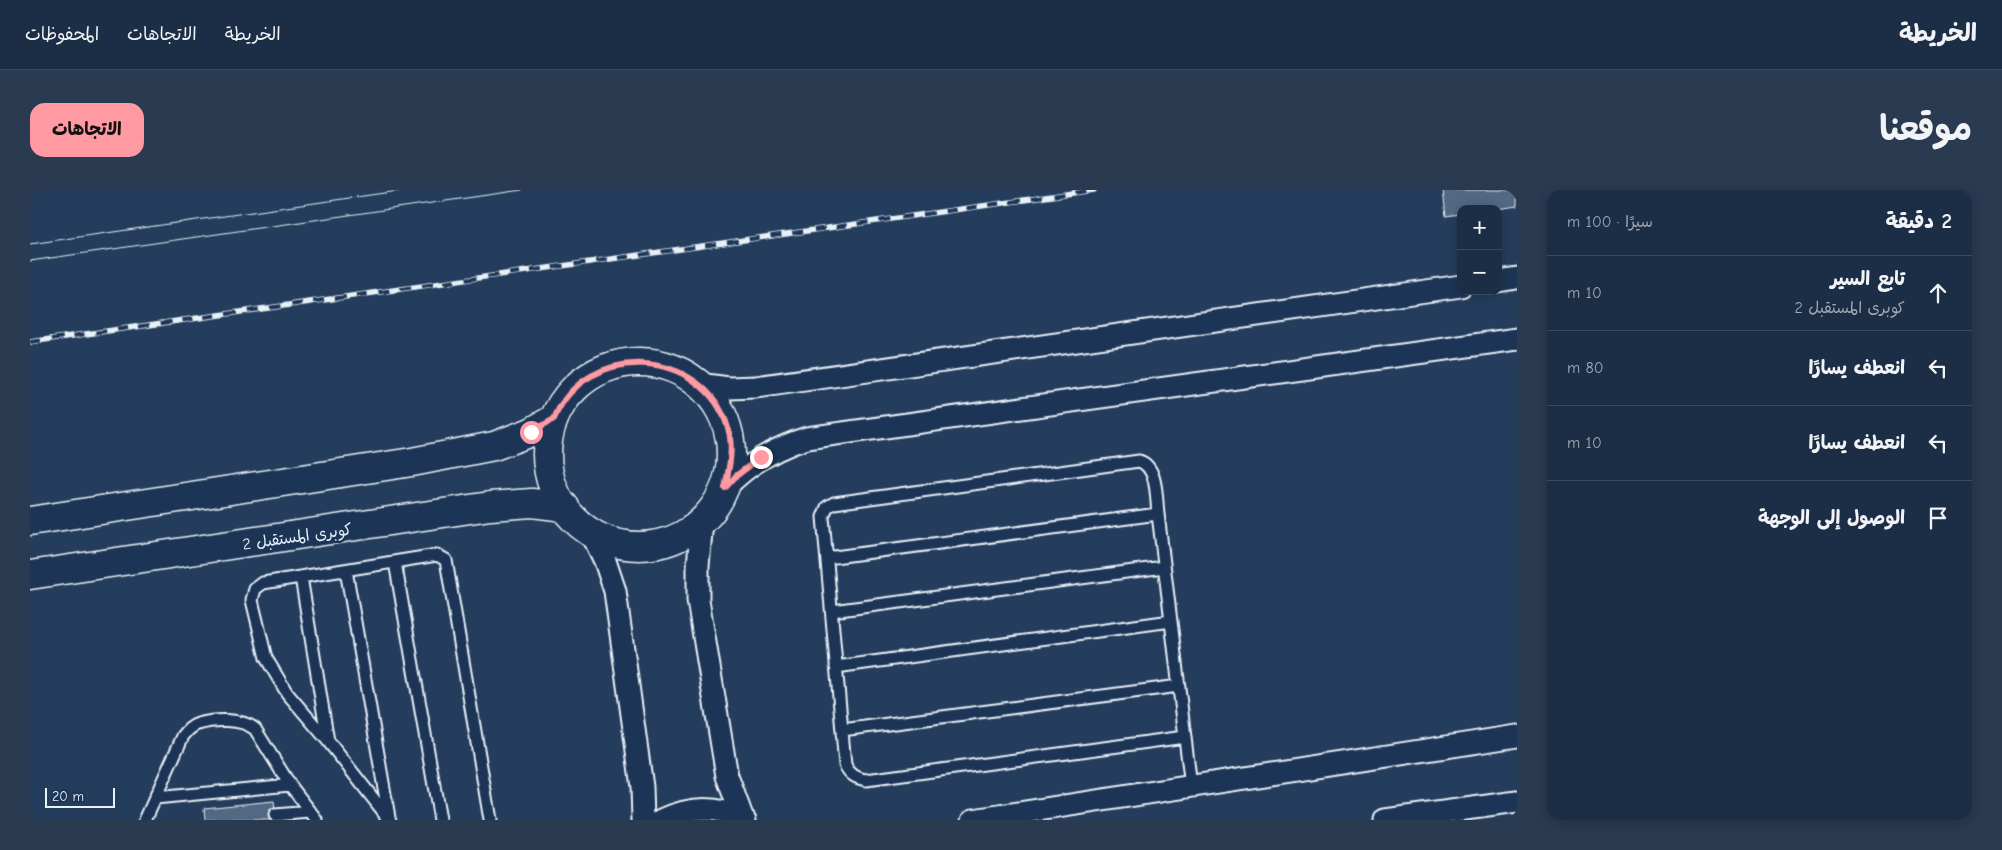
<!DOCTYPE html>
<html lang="ar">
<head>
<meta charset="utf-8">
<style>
	:root { --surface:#1c2e46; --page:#293a51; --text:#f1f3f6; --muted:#a0a8b3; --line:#3a4a5f; --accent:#ff9aa2 }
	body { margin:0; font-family:"Comic Neue","Playpen Sans Arabic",sans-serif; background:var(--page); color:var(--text); direction:rtl }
	.controls { position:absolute; right:15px; top:15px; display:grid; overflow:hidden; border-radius:10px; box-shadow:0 2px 12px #0003 }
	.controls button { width:45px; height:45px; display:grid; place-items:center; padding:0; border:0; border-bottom:1px solid var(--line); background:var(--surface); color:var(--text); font:25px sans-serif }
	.scale { position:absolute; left:15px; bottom:12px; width:70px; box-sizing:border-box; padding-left:5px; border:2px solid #e8f1f8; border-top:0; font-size:14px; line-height:18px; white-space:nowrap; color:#e8f1f8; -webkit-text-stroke:4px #1d3557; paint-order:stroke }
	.stop { position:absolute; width:15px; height:15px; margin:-11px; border:4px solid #ff9aa2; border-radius:50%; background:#fff }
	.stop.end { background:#ff9aa2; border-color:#fff; box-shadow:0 1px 5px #0008 }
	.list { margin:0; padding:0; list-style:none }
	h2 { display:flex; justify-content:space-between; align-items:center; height:65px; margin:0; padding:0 20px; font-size:21px }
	h2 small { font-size:16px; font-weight:400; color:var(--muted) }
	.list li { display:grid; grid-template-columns:32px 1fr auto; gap:15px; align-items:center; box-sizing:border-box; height:75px; padding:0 20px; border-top:1px solid var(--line) }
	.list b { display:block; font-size:19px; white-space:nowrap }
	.list p { margin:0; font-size:16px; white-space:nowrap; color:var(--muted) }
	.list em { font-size:16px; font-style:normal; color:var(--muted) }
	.icon { flex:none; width:28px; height:28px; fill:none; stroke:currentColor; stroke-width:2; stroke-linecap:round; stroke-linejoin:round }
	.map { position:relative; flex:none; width:1487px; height:630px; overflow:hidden; direction:ltr; border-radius:15px }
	header { display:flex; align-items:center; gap:30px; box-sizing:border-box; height:70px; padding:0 25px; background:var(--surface); border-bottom:1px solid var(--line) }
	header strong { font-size:24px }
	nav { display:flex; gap:28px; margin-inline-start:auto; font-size:18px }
	.intro { display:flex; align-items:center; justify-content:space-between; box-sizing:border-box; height:120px; padding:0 30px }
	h1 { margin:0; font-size:35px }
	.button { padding:12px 22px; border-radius:15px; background:var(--accent); color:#111; font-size:18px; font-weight:700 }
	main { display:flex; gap:30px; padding:0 30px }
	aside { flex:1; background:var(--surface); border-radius:15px; box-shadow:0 2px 12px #0003 }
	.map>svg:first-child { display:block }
	.building { fill:#536782; stroke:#e8f1f8 }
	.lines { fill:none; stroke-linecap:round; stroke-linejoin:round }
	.lane-casing { stroke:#e8f1f8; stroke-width:15 }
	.street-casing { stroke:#e8f1f8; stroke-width:25 }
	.secondary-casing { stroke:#e8f1f8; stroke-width:31 }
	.lane { stroke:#1d3557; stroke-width:11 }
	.street { stroke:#1d3557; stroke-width:21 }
	.secondary { stroke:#1d3557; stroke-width:28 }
	.tram { stroke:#e8f1f8; stroke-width:1 }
	.rail-casing { stroke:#e8f1f8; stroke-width:5.5 }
	.rail { stroke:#1d3557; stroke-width:4; stroke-dasharray:11; stroke-linecap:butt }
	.route { stroke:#ff9aa2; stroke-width:6 }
	.labels { text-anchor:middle; stroke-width:5; stroke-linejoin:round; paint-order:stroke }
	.street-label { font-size:16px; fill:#e8f1f8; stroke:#1d3557 }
</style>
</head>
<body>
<header>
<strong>الخريطة</strong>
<nav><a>الخريطة</a><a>الاتجاهات</a><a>المحفوظات</a></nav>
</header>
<div class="intro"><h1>موقعنا</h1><a class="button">الاتجاهات</a></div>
<main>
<aside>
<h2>2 دقيقة<small>سيرًا · 100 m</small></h2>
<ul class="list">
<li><svg class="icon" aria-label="ahead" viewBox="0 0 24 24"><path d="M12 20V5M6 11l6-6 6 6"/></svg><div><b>تابع السير</b><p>كوبرى المستقبل 2</p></div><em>10 m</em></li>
<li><svg class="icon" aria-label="left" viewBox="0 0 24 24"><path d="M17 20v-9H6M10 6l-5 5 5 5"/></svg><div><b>انعطف يسارًا</b></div><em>80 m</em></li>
<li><svg class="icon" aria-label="left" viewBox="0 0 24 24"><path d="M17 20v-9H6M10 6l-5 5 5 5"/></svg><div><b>انعطف يسارًا</b></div><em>10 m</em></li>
<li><svg class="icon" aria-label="arrive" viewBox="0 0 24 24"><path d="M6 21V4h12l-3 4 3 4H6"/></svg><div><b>الوصول إلى الوجهة</b></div></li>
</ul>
</aside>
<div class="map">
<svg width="1487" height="630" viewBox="0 0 1487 630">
	<rect width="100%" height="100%" fill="#253d5d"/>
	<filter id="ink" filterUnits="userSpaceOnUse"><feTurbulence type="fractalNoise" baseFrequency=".02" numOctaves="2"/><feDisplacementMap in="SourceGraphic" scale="10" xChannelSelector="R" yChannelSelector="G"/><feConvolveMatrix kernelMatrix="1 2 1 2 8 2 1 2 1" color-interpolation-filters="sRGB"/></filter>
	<g filter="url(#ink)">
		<path class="building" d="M1413 0H1487V16L1468 19H1431V24L1416 26Z
			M244 611 246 630H175L174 618Z"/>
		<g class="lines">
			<defs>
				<path id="lane" d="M797 368 1128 324
					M365 372 410 630
					M316 380 359 627
					M271 387 298 551
					M802 421 1134 377
					M806 477 1141 431
					M812 540 1149 496
					M1155 547 836 590C826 588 820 585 815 575L793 327 797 317 804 313 1109 271C1128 277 1126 307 1128 324L1161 597
					M125 608 260 595
					M245 625 280 622
					M115 630 153 546C157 541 161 536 168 534 184 529 211 528 225 539L260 595 287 630
					M360 630 298 551 257 503 236 468 222 410 225 399 233 393 407 365 416 370 460 630"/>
				<path id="street" d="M1468 91 1487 88
					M668 194 699 198 726 197 1431 96
					M695 298C718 274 744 258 777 248L1487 149
					M672 331 668 376V410L697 586 713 629
					M561 342 575 371 585 401 612 597 613 630
					M632 630C659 617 687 615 715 630
					M943 630 1487 546
					M1355 630 1487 612"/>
				<path id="secondary" d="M517 264a92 92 0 1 1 184 0a92 92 0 1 1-184 0Z
					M0 331 382 272 464 256 501 242 524 229
					M0 385 460 316 502 313 535 317"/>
			</defs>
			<use href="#lane" class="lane-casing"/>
			<use href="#street" class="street-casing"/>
			<use href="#secondary" class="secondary-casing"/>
			<use href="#lane" class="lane"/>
			<use href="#street" class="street"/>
			<use href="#secondary" class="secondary"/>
			<path class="tram" d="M0 54 375 0
				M0 71 492 0"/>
			<defs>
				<path id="rail" d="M0 152 1064 0"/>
			</defs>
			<use href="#rail" class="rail-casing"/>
			<use href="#rail" class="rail"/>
		</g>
	</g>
	<g class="lines" filter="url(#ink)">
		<path class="route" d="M501 242 524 229C555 151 674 157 698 238 704 258 699 278 695 298L706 286 731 267"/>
	</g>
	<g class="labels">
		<g class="street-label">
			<text transform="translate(267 346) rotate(-8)" y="6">كوبرى المستقبل 2</text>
		</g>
	</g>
</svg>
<div class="controls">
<button>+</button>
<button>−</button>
</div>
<div class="scale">20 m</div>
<div class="stop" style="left:501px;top:242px"></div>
<div class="stop end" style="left:731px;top:267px"></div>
</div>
</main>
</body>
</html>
